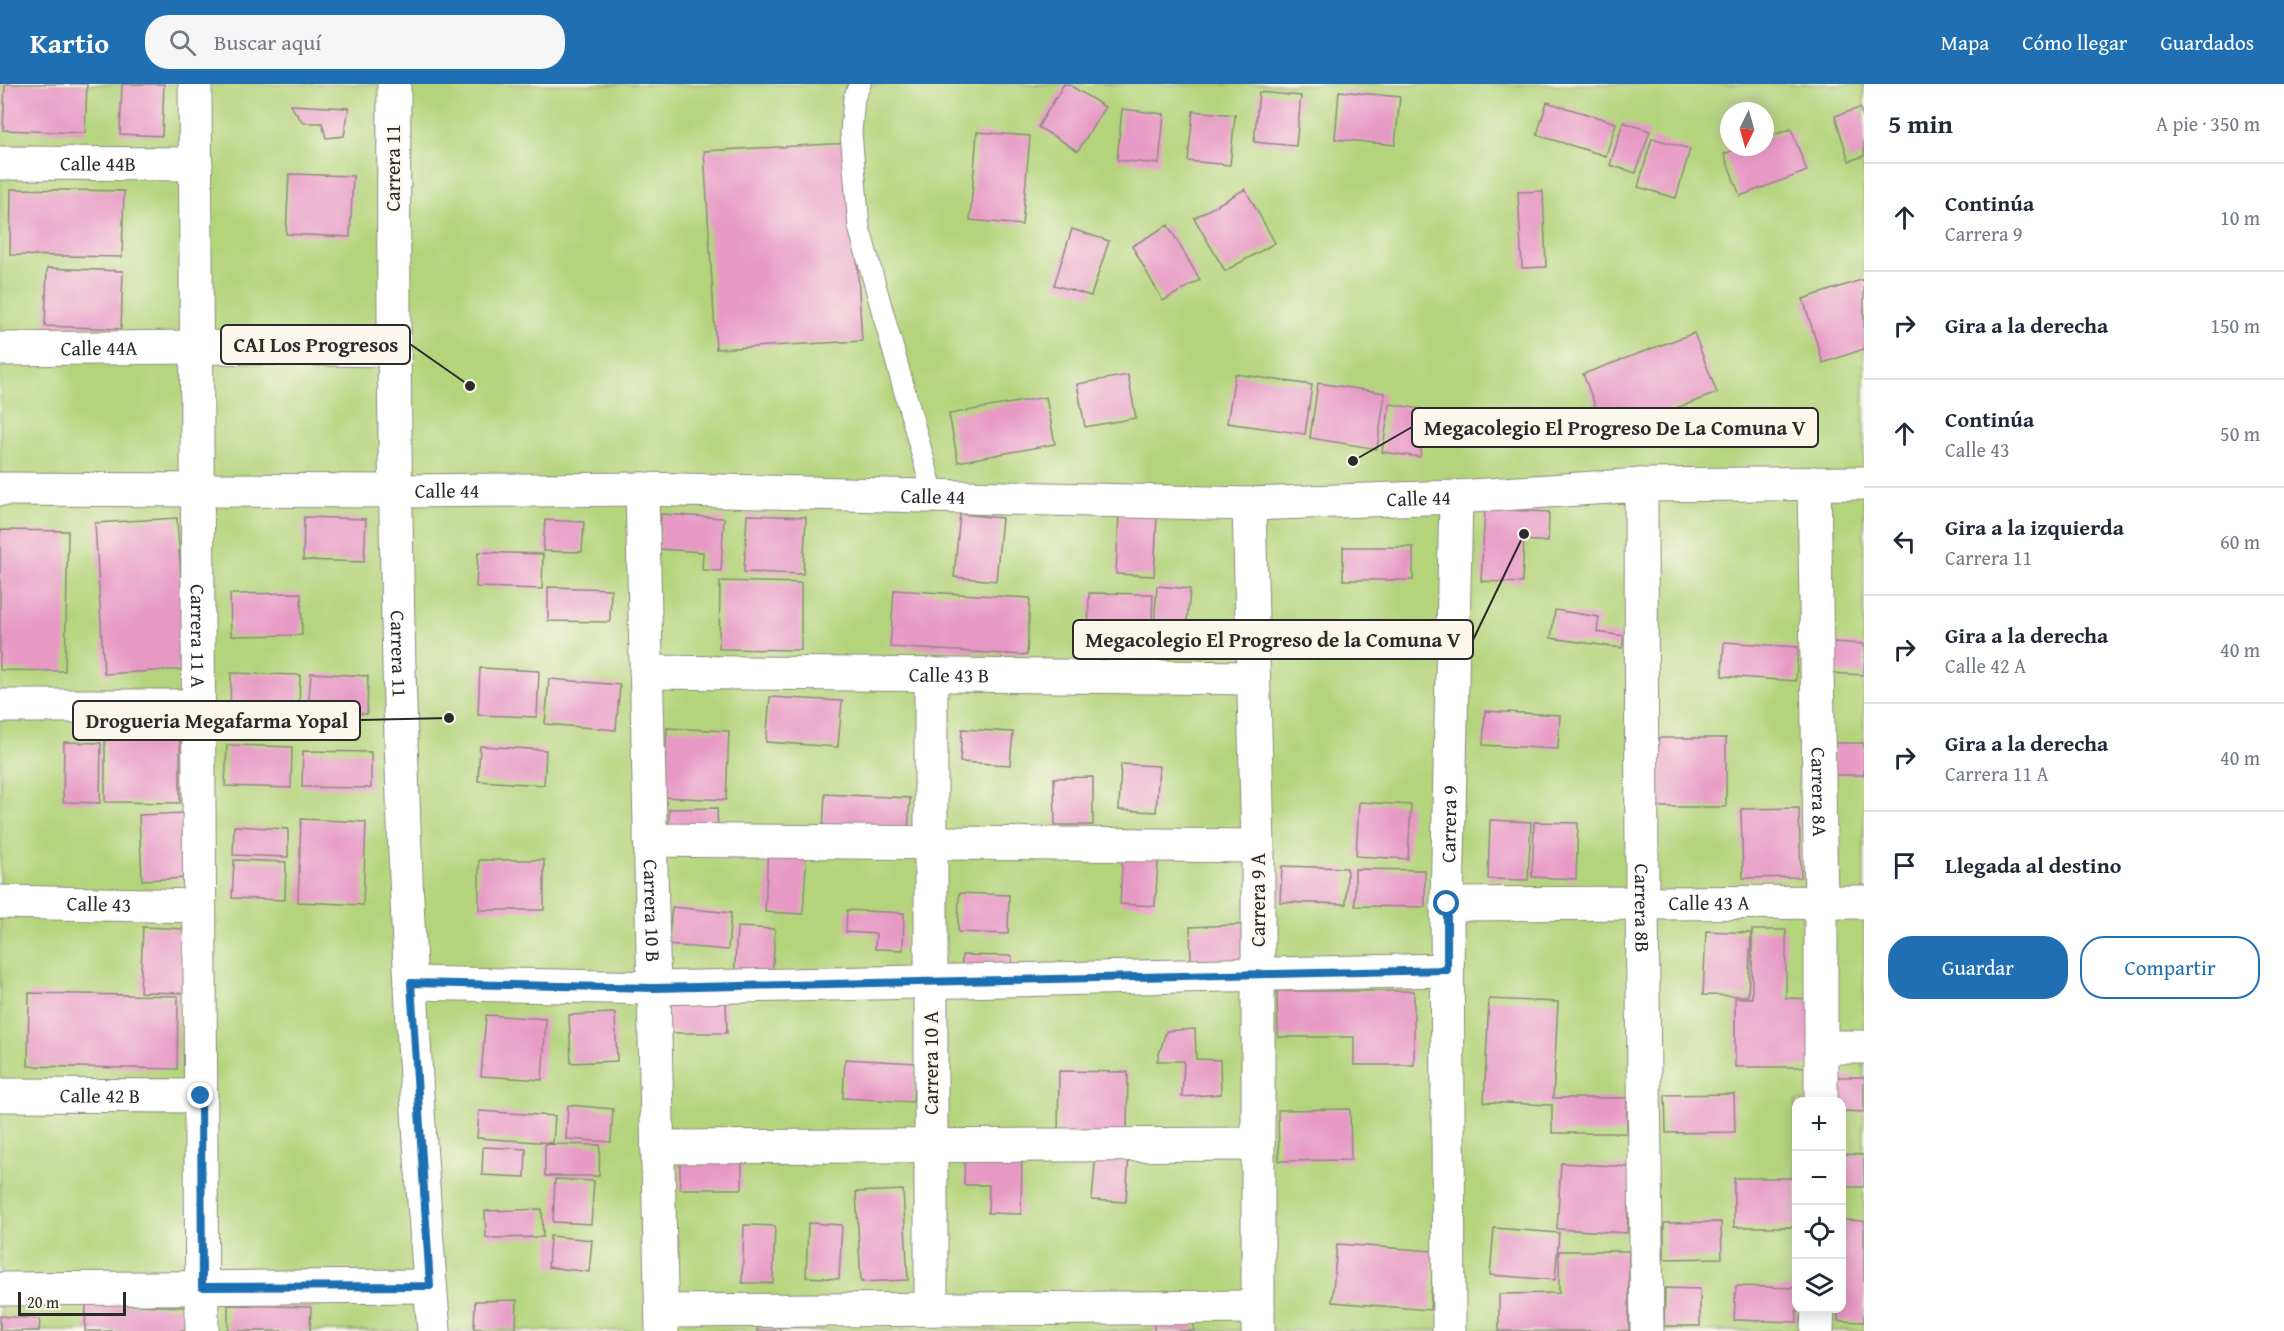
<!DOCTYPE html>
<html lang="es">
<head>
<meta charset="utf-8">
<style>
	:root { --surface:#fff; --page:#f6f6f7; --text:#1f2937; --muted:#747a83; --line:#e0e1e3; --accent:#1f6fb2 }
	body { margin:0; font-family:"Gentium Book Plus",serif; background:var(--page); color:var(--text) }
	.controls { position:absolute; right:18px; bottom:18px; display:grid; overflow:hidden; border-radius:12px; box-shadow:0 3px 15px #0003 }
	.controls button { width:54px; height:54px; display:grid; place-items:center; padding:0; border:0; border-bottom:2px solid var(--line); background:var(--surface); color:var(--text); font:30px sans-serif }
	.compass { position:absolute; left:1720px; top:18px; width:54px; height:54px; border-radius:50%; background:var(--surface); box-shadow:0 3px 15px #0003; rotate:185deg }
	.scale { position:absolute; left:18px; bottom:15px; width:108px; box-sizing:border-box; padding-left:6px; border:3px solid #2b2b2b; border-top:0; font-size:16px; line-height:21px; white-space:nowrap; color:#2b2b2b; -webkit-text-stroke:4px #fbf7ec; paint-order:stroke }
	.stop { position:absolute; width:18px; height:18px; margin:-14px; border:4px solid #1f6fb2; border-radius:50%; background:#fff }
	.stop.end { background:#1f6fb2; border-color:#fff; box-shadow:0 2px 6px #0008 }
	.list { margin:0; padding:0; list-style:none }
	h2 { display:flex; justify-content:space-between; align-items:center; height:78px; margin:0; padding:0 24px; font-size:26px }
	h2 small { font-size:20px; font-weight:400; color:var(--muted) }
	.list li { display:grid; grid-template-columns:39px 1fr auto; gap:18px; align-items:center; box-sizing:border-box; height:108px; padding:0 24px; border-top:2px solid var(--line) }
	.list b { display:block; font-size:22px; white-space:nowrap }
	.list p { margin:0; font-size:20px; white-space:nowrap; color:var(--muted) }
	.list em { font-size:20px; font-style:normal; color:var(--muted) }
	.actions { display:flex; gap:12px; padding:18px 24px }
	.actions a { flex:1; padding:14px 0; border:2px solid var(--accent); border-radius:24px; text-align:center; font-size:21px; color:var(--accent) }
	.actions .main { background:var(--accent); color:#fff }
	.icon { flex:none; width:33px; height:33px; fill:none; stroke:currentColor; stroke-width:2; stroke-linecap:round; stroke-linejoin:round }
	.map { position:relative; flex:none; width:1864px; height:1247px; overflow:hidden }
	header { display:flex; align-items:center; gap:36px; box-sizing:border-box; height:84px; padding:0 30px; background:var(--accent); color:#fff }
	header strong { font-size:28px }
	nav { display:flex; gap:33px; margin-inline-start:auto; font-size:21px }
	.search { width:420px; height:54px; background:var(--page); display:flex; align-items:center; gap:15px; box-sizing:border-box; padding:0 21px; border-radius:24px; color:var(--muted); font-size:22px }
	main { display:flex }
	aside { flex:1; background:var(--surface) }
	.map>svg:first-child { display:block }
	.green { fill:#b4d47b; stroke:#708053; stroke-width:1.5; fill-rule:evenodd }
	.building { fill:#e799c5 }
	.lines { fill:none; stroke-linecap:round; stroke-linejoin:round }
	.lane-casing { stroke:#8e8a7e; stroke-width:23 }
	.street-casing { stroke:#8e8a7e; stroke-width:35 }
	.lane { stroke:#fff; stroke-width:21 }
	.street { stroke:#fff; stroke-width:33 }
	.route { stroke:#1f6fb2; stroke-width:8 }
	.labels { text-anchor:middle; stroke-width:4.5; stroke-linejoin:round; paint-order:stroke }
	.street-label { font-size:20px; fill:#2b2b2b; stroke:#fbf7ec }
	.leader { fill:none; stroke:#2b2b2b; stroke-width:2 }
	.callout-dot { fill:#2b2b2b; stroke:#fbf7ec; stroke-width:2 }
	.callout { fill:#fbf7ec; stroke:#2b2b2b; stroke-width:2 }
	.callout-label { font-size:21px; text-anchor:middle; font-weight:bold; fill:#2b2b2b }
</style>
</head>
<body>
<header>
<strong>Kartio</strong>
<div class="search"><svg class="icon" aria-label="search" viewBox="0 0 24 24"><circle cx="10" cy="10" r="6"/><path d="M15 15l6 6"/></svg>Buscar aquí</div>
<nav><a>Mapa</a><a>Cómo llegar</a><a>Guardados</a></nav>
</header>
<main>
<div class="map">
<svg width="1864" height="1247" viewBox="0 0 1864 1247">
	<rect width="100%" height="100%" fill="#fbf7ec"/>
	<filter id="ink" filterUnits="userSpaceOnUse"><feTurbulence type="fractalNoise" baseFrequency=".0167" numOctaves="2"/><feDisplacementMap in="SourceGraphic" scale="12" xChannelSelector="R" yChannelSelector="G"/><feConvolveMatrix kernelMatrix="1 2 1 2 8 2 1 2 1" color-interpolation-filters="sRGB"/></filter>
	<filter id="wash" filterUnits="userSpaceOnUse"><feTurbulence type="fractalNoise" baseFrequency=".008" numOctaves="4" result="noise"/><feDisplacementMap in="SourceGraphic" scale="24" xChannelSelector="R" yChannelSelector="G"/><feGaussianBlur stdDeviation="1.35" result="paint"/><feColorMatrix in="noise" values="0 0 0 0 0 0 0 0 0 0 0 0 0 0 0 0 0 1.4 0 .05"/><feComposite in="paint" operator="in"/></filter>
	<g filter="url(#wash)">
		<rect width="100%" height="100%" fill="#f2ead2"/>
		<path class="green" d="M0 0H1864V1247H0ZM1729 27H1765V63H1729ZM1796 1018H1842V1224H1796Z"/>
		<g id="blocks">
			<path class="building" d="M5 0H87L85 49 3 46Z
				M122 0H164L162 52 120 50Z
				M1064 0H1068L1105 23 1078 67 1038 43Z
				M1339 7 1400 13 1395 61 1335 55Z
				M1259 8 1301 12 1296 62 1254 58Z
				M1547 18 1616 39 1606 72 1537 51Z
				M290 21 349 24 344 52 326 54 322 39H303Z
				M1860 24 1864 36V72L1849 77 1835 32Z
				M1122 25 1164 30 1159 80 1117 76Z
				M1193 27 1235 31 1230 81 1188 77Z
				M1623 38 1650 47 1636 89 1610 81Z
				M1791 45 1807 87 1740 112 1724 70 1742 63H1765V54Z
				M977 48 1030 52 1022 141 970 136Z
				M1652 54 1690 65 1676 114 1638 103Z
				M850 59 862 257 716 265 704 67Z
				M289 90 353 92 350 153 286 150Z
				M11 105 124 107 122 173 10 171Z
				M1245 105 1275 159 1225 187 1194 134Z
				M1543 107 1546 183 1522 184 1518 108Z
				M1168 141 1200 196 1163 217 1132 162Z
				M1072 145 1109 157 1091 212 1054 201Z
				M47 184 123 187 121 245 45 242Z
				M1864 195V265L1823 279 1803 215Z
				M1694 249 1717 309 1606 350 1583 290Z
				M1235 290 1312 301 1305 350 1227 339Z
				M1128 291 1136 334 1085 343 1077 300Z
				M1318 299 1385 309 1377 365 1310 354Z
				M1046 313 1055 360 958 378 949 330Z
				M1390 320 1428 326 1420 373 1382 368Z
				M1485 425 1549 428 1548 458 1524 456 1522 499 1481 497Z
				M661 430 724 434 721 487 702 486 703 468 659 465Z
				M960 430 1002 434 996 497 954 493Z
				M1119 430 1157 431 1154 492 1116 490Z
				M747 431 806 433 803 490 744 488Z
				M304 433 366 435 364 478 303 476Z
				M177 434 187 585 104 590 95 439Z
				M545 436 584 438 582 468 543 467Z
				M0 446 68 447 65 587 0 586Z
				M1343 463H1413V496H1343Z
				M478 468 543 470 542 505 476 503Z
				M720 497 801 499V566L719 565Z
				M1157 502 1190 505 1184 571 1152 569Z
				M548 503 611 505 610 538 548 537Z
				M894 506 1030 514 1027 571 890 563Z
				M301 509 302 551 231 552 230 510Z
				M1089 509 1153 510 1151 565 1088 564Z
				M1555 526 1599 533 1597 548 1624 552 1622 564 1551 554Z
				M1724 558 1798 563 1796 597 1722 592Z
				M1832 558 1864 560V591L1830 589Z
				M480 584 539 587 537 633 478 631Z
				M231 589 300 591 299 628 230 627Z
				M311 589 368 592 367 630 308 627Z
				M549 595 620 601 616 646 545 640Z
				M770 613 842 617 838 663 766 658Z
				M1485 627 1560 631 1558 665 1483 661Z
				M667 644 729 647 726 716 663 713Z
				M962 645 1013 648 1010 681 960 678Z
				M105 648 180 649V719L105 718Z
				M1658 654H1726V723H1658Z
				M64 658 101 659 100 719 63 718Z
				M1834 659H1864V691H1833Z
				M227 661 292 663 291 704 225 702Z
				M480 662 546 666 544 701 478 697Z
				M303 667 371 668V704L302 703Z
				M1121 680 1159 682 1156 728 1119 726Z
				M1093 693V741H1055L1054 694Z
				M825 710 910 714 908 751 823 746Z
				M1359 718 1411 721 1408 775 1356 772Z
				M717 724 718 748 669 749V725Z
				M1799 724 1801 793 1743 794 1741 725Z
				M185 729 187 794 142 796 139 731Z
				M301 735 366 738 363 821 298 818Z
				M1490 736 1531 738 1528 796 1488 795Z
				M1534 738 1578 739 1576 795 1532 793Z
				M234 742 288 745V773L233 771Z
				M768 763 807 765 803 830 765 828Z
				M1123 763 1159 765 1155 822 1120 820Z
				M234 776 286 778 285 816 232 814Z
				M479 776H544V826H479Z
				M1282 782 1347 784 1346 820 1280 818Z
				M1355 785 1425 786V823L1355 822Z
				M959 809 1009 811 1008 850 958 848Z
				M672 823 731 829 728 866 668 861Z
				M847 826 904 829 903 866 875 865 876 850 846 848Z
				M1255 840 1256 875 1191 877 1190 843Z
				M143 843 186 845 184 909 140 908Z
				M737 843 775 845 772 898 734 896Z
				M1752 846H1786V914L1815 915 1816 983H1735V914H1752Z
				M1706 847 1751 849 1748 912 1703 911Z
				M962 871 1012 872 1011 896 961 895Z
				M1277 907H1414V981H1354V953H1278Z
				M29 909 178 912 177 985 28 982Z
				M1489 915 1558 918 1553 1014H1627V1049H1552V1021L1484 1018Z
				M726 916 727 949H667V917Z
				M615 929 617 977 571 979 569 931Z
				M486 931 546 935 542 996 481 992Z
				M1195 945 1196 975 1220 976 1221 1010 1182 1013 1184 977H1157L1166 947Z
				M845 975 916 979 913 1018 843 1014Z
				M1059 987 1128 988 1127 1052 1058 1050Z
				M1837 993H1864V1028L1842 1027V1018H1837Z
				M1734 1010 1735 1048 1666 1049 1665 1011Z
				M568 1021 613 1025 611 1058 566 1055Z
				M1350 1025 1351 1076 1279 1077 1278 1026Z
				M479 1027 555 1032 553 1059 477 1054Z
				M545 1060 600 1061 599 1092H545Z
				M483 1063 526 1065 525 1093 482 1091Z
				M965 1064H1022L1021 1130 988 1129 989 1101H964Z
				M1096 1067 1129 1069 1126 1118 1092 1116Z
				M680 1069H742V1105H680Z
				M1842 1070 1864 1071V1103H1842Z
				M1561 1079 1631 1083 1627 1149 1557 1145Z
				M1734 1094H1796V1143H1734Z
				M555 1095 594 1097 591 1140 553 1138Z
				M903 1106 908 1196 861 1198 856 1108Z
				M542 1125 543 1153 486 1154 485 1127Z
				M1842 1136 1864 1137V1238L1838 1237V1224H1842Z
				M1721 1138 1722 1174 1664 1175V1139Z
				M808 1139 842 1141 839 1195 806 1193Z
				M744 1141 775 1142 773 1199H742Z
				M1494 1144 1559 1149 1555 1196 1490 1191Z
				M550 1152 592 1156 589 1188 548 1183Z
				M1337 1160 1434 1167 1430 1226 1332 1218Z
				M1559 1167H1629V1247H1499V1210L1559 1209Z
				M1736 1202 1796 1204 1797 1238 1734 1236Z
				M1665 1204 1700 1205V1242H1664Z
				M517 1216 516 1245H474L475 1217Z
				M86 1219 188 1223 187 1247H85Z
				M228 1221 311 1223 310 1247H228Z
				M0 1232 40 1235 39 1247H0Z
				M1154 1238H1194V1247H1154Z
				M758 1242 780 1243V1247H757Z"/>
		</g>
	</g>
	<g filter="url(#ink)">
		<use href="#blocks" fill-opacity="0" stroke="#8e8a7e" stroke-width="1.5"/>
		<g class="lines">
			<defs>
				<path id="lane" d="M860 0 854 14 851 48 859 143 934 413"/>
				<g id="street">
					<path id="s1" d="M195 0 202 1247"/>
					<path id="s2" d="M394 0C392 416 399 832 434 1247"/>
					<path id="s3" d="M0 79 196 80"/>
					<path id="s4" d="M0 265 197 263 393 266"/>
					<path id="s5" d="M1814 399 1821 818V1018"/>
					<path id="s6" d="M1641 401 1642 819 1647 1247"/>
					<path id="s7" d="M0 405 394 407 642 405 1249 420 1456 413 1641 401 1864 399"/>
					<path id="s8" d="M642 405 662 1247"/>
					<path d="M1249 420 1258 762V1247"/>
					<path id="s9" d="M646 588 1253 594"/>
					<path d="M931 590V1225"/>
					<path d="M0 622H198"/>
					<path d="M650 756 1258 762"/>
					<path id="s10" d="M0 818 199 822"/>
					<path id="s11" d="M1447 820 1864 818"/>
					<path d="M411 899 654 904 1447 886"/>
					<path d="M1822 963H1864"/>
					<path id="s12" d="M0 1011 201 1012"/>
					<path d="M658 1063 1258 1060"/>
					<path d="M0 1205 430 1202"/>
					<path d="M662 1227 1258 1223"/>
					<path id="s13" d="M1449 1247 1447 820 1456 413"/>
					<path d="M1817 1247 1818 1224"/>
				</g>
			</defs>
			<use href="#lane" class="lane-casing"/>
			<use href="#street" class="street-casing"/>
			<use href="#lane" class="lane"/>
			<use href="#street" class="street"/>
		</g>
	</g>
	<g class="lines" filter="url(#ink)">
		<path class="route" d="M201 1012 202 1203 430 1202 411 899 654 904 1447 886V820"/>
	</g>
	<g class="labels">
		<g class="street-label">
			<text dy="7" stroke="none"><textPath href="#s3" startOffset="98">Calle 44B</textPath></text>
			<text transform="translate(393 84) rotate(-90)" y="7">Carrera 11</text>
			<text dy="7" stroke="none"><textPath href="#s4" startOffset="99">Calle 44A</textPath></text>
			<text dy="7" stroke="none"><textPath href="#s7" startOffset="447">Calle 44</textPath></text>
			<text dy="7" stroke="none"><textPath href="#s7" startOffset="933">Calle 44</textPath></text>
			<text dy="7" stroke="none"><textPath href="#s7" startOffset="1419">Calle 44</textPath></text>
			<text dy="7" stroke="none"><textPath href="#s1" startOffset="552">Carrera 11 A</textPath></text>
			<text dy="7" stroke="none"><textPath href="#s2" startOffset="570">Carrera 11</textPath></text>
			<text dy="7" stroke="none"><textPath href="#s9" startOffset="303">Calle 43 B</textPath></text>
			<text dy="7" stroke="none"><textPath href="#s5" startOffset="309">Carrera 8A</textPath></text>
			<text dy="7" stroke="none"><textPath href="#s13" startOffset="507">Carrera 9</textPath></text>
			<text transform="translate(1258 816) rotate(-90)" y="7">Carrera 9 A</text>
			<text dy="7" stroke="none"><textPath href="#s11" startOffset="262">Calle 43 A</textPath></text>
			<text dy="7" stroke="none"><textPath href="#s10" startOffset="99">Calle 43</textPath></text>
			<text dy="7" stroke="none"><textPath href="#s6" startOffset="423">Carrera 8B</textPath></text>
			<text dy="7" stroke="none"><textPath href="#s8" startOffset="422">Carrera 10 B</textPath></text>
			<text transform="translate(931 979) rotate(-90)" y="7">Carrera 10 A</text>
			<text dy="7" stroke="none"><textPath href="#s12" startOffset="100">Calle 42 B</textPath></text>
		</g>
	</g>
	<path class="leader" d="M470 302L410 260M1353 377L1412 343M1524 450L1473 556M449 634L360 636"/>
	<g class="callout-dot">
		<circle cx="470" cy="302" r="6"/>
		<circle cx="1353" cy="377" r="6"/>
		<circle cx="1524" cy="450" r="6"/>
		<circle cx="449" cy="634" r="6"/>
	</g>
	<g class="callout">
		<rect x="221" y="241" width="189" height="39" rx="6"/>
		<rect x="1412" y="324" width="406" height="39" rx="6"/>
		<rect x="1073" y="536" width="400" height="39" rx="6"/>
		<rect x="73" y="617" width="287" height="39" rx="6"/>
	</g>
	<g class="callout-label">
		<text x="316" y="268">CAI Los Progresos</text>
		<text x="1615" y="351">Megacolegio El Progreso De La Comuna V</text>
		<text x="1273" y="563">Megacolegio El Progreso de la Comuna V</text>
		<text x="217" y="644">Drogueria Megafarma Yopal</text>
	</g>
</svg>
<div class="controls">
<button>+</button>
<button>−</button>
<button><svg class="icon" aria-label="locate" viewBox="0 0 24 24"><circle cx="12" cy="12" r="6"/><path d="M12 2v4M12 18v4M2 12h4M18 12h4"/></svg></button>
<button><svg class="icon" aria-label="layers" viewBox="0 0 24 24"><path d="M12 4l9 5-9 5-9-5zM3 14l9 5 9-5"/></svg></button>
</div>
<svg class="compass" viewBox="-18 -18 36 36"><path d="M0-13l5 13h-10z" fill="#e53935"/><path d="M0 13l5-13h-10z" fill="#747a83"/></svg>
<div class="scale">20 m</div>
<div class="stop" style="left:1447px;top:820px"></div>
<div class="stop end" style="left:201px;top:1012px"></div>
</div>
<aside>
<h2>5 min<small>A pie · 350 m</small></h2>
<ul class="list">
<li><svg class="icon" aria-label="ahead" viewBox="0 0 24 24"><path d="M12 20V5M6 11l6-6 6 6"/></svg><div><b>Continúa</b><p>Carrera 9</p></div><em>10 m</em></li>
<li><svg class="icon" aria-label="right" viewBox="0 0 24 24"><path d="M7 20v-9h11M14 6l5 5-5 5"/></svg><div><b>Gira a la derecha</b></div><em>150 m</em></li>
<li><svg class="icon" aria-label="ahead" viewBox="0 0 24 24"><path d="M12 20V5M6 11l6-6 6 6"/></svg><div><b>Continúa</b><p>Calle 43</p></div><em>50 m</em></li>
<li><svg class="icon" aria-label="left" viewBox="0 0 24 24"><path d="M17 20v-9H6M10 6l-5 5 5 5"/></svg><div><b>Gira a la izquierda</b><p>Carrera 11</p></div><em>60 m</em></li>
<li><svg class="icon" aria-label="right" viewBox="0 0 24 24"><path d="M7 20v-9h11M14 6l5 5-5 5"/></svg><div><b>Gira a la derecha</b><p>Calle 42 A</p></div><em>40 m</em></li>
<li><svg class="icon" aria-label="right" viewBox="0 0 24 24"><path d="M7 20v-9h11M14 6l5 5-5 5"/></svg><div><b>Gira a la derecha</b><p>Carrera 11 A</p></div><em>40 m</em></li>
<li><svg class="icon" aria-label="arrive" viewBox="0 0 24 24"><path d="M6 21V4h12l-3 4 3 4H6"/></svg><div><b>Llegada al destino</b></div></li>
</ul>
<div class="actions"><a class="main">Guardar</a><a>Compartir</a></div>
</aside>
</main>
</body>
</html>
